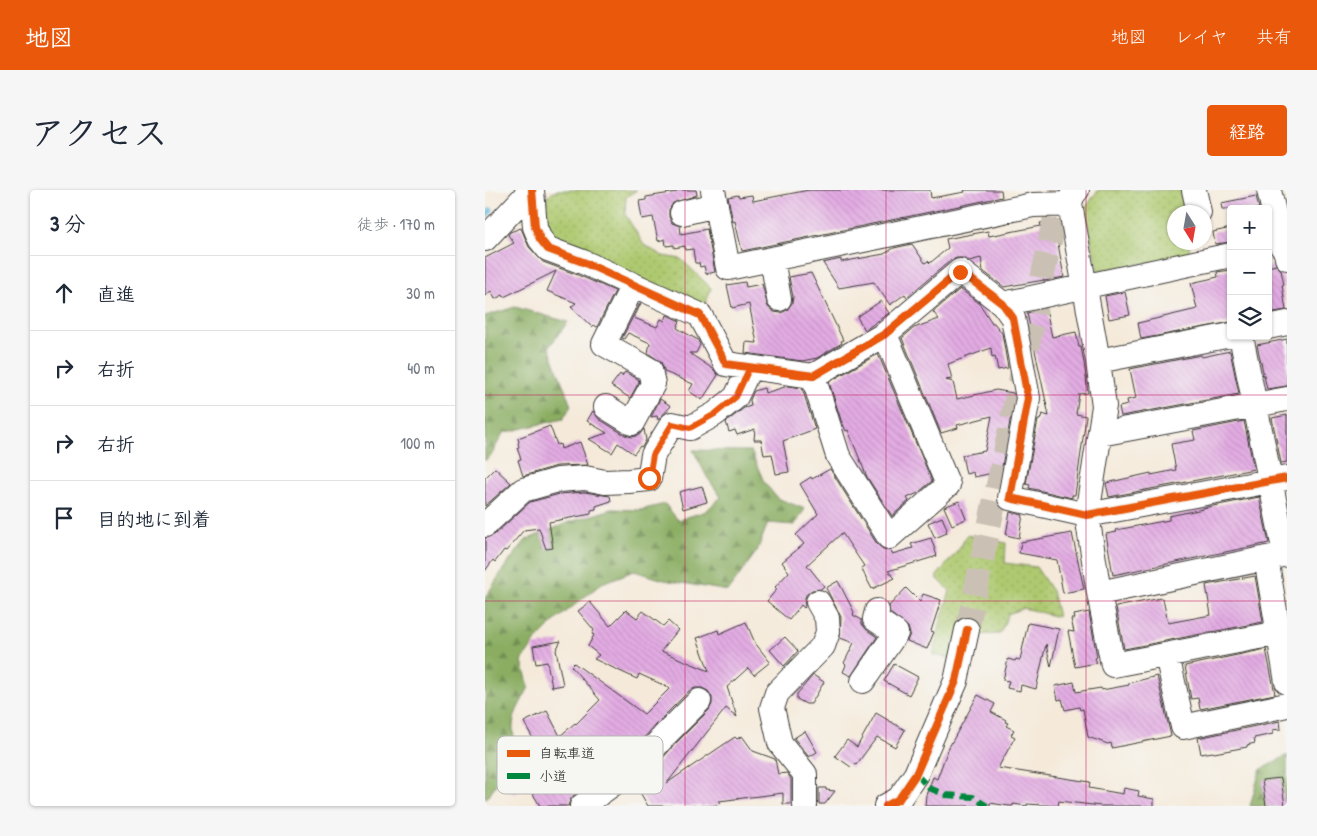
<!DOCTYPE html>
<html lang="ja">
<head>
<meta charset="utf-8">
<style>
	:root { --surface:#fff; --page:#f6f6f7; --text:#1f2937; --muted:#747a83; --line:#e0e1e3; --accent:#ea580c }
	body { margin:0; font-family:"Patrick Hand","Klee One",sans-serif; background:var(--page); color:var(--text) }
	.controls { position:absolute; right:15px; top:15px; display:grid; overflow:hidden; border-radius:5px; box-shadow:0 1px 4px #0004 }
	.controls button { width:45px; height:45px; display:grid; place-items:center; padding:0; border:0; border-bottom:1px solid var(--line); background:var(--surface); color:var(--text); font:25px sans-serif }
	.compass { position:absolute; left:682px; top:15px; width:45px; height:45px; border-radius:50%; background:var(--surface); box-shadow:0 1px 4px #0004; rotate:169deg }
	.stop { position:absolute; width:15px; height:15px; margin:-11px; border:4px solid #ea580c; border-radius:50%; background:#fff }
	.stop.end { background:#ea580c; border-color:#fff; box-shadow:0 1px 5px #0008 }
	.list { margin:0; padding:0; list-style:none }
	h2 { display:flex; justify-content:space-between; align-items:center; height:65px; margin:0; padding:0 20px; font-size:21px }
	h2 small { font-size:16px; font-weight:400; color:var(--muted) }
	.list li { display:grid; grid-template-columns:32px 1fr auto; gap:15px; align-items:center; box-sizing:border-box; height:75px; padding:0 20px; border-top:1px solid var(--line) }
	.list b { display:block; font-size:19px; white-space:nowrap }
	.list em { font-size:16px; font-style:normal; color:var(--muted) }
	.icon { flex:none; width:28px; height:28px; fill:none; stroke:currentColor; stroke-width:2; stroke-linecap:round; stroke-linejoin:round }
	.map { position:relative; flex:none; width:802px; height:616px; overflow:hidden; border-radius:5px }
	header { display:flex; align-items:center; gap:30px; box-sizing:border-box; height:70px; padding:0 25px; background:var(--accent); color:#fff }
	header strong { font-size:24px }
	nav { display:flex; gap:28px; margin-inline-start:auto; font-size:18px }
	.intro { display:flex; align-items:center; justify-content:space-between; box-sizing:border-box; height:120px; padding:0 30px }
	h1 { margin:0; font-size:35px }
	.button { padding:12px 22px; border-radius:5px; background:var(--accent); color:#fff; font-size:18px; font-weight:700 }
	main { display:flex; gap:30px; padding:0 30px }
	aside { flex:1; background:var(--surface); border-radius:5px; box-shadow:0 1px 4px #0004 }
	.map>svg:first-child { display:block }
	.green { fill:url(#green-dots); stroke:#657246 }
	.forest { fill:url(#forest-firs); stroke:#53643f }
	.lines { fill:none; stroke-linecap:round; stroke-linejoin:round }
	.stream { stroke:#60b8dd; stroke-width:5 }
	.building { fill:url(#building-back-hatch) }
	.minor-tunnel { stroke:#cac1b4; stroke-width:24; stroke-dasharray:24 12; stroke-linecap:butt }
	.minor-casing { stroke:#3d3b38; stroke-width:26 }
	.minor { stroke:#fff; stroke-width:24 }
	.quiet { stroke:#00873e; stroke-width:6; stroke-dasharray:12 6; stroke-linecap:butt }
	.cycleway-casing { stroke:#f6f6f2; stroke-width:11 }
	.cycleway { stroke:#e8590c; stroke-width:8 }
	.route { stroke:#ea580c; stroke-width:6 }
	.grid { fill:none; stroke:#c2185b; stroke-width:1; stroke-opacity:0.55 }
	.key { fill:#f6f6f2; stroke:#b5b5b2; stroke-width:1 }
	.key-label { font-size:14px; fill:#1c1c1c }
</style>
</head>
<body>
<header>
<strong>地図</strong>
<nav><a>地図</a><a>レイヤ</a><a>共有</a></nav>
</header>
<div class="intro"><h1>アクセス</h1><a class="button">経路</a></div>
<main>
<aside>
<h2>3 分<small>徒歩 · 170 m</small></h2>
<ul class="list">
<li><svg class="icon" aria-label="ahead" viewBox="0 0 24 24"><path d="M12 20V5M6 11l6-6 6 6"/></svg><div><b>直進</b></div><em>30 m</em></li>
<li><svg class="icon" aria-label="right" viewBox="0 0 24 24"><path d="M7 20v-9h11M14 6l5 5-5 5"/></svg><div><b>右折</b></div><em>40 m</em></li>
<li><svg class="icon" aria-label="right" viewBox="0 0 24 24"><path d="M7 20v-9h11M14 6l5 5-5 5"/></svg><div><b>右折</b></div><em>100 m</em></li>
<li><svg class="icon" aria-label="arrive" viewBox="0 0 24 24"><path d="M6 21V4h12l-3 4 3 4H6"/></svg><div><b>目的地に到着</b></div></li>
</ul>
</aside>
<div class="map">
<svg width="802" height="616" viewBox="0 0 802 616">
	<defs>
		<pattern id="green-dots" width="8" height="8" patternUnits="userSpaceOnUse" patternTransform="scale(1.25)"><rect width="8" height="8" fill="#aec96f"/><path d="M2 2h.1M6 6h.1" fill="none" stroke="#95ac60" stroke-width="1.8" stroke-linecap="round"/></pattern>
		<pattern id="forest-firs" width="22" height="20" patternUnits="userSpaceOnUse" patternTransform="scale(1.25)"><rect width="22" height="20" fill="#8aad62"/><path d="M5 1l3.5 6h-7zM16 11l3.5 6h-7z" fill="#708c50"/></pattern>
		<pattern id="building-back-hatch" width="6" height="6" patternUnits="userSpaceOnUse" patternTransform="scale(1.25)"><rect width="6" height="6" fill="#e3ace3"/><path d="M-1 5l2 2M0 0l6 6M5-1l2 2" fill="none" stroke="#c293c2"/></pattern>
	</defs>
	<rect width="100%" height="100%" fill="#f6f6f2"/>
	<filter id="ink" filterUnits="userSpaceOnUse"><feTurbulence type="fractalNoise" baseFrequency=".02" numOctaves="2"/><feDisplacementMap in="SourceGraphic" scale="10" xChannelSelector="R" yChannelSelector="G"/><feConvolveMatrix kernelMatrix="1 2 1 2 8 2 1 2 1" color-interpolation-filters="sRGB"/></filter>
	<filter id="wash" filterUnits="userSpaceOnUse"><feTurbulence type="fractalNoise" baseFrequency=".0096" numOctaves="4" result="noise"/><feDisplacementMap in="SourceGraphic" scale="20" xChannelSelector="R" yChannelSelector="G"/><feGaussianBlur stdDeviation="1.12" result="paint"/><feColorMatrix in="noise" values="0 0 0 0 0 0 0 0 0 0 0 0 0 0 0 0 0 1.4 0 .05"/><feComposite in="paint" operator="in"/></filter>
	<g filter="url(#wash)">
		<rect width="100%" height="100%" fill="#f5eada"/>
		<path class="green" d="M73 0H152L141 7 140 24 159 55 178 66 196 69 226 98 219 118 69 51C56 31 55 27 63 5Z
			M613 0H696L699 22H689V52L704 53 705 66 613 81 599 20Z
			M482 345 521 353 520 373 551 377 567 401 573 427 538 418 523 424 515 444 485 445 466 468 448 465 456 430 465 401 451 387 474 359Z"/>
		<path class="forest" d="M30 117 83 132 64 157 86 216 78 229 18 243 7 264 0 271V126Z
			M208 260 266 261 279 292 292 308 320 319 309 335 283 333 272 361 243 401 179 390 149 381 117 393 70 431 52 449 37 471 44 497C33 519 20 534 34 558L2 608 0 607V408L19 378 41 350 82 333 127 319 155 320 180 314 193 330 221 321 236 307 222 287Z
			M802 565V616H765L775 580Z"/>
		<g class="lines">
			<path class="stream" d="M0 27 6 20"/>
		</g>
		<g id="blocks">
			<path class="building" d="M191 0H211L212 5 188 13 184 20V27L187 33 195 36 196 44 222 39 230 82 221 84 219 76 215 77 214 73H210L208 59 200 60V56L189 58V55L181 56 180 49 173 51 168 27 157 29 154 11 161 10V7L192 2Z
				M324 0H445L446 8 480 2 479 0H516L517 7 257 61 250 31 248 32 243 7 253 5 254 7 267 5 268 11Z
				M771 6 774 19H737L736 13Z
				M571 30 574 47 572 48 579 87 559 91V90L519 97 498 81 496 68 484 71 478 68H472L466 70 422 107 420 104 405 115 389 92 354 98 338 73 356 69V72L399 64 409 58 427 54 440 73 443 71 445 73 463 58 461 49 503 41 504 46 556 36 555 33Z
				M36 38 44 57 58 72 93 85 130 101 112 137 109 135 107 137 86 117 91 113 62 101 71 81 19 107 18 105 10 109 6 101 0 106V68L29 53 23 45 25 42Z
				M746 38V52L730 54 728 42Z
				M791 75 796 80 799 95H797L801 120 783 123V77Z
				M746 80V132L656 149 653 133 712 119 706 93 733 87 732 82Z
				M326 83 358 150 356 151 357 153 332 168 317 171 260 163 261 152 272 153 264 114 247 118 242 95 260 92 261 97 277 94 283 117 289 122 296 123 302 120 307 113 308 107 304 87Z
				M475 99 494 113 507 133H509L517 143 523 178 513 180 510 166 507 167 506 158 463 174 467 189 461 190 468 192 472 209 511 200 528 203 529 208 515 288 507 287 508 283 489 287 488 282 481 284 477 265 500 261 507 226 472 235 473 238 456 243 417 148 429 138 454 129 448 122Z
				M640 102 645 125 624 129 620 106Z
				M396 111 404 123 380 140 372 127Z
				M155 113H156L149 128 172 137 176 129 180 131 182 125 195 131 192 138 213 150 215 155 211 163H204L228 179 233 185 217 210 204 201 208 194 180 182 176 172 163 163 165 153 143 143 139 149 137 148Z
				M561 119 567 147 591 142 594 157H596L599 173 603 203 594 204 591 224 601 226 600 234 590 305H587V308L544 298 545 295 541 294 553 230H555L557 224 564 226 542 123Z
				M802 149V196L782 199 772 155Z
				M745 161 754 204 636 226 634 217 643 215 642 210 651 208 645 179 716 165 717 167Z
				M393 164 447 291 433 303 422 308 424 311 407 326 382 287 363 240 361 241 356 230 344 192Z
				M140 182 153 189 154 192 145 208 126 196 135 184 137 186Z
				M303 196 317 198 330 239 298 251 304 282 291 284 287 264 279 265 276 250H269L270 239 252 245 250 240 244 242 241 232 259 218 266 216 265 210 269 201 279 198 280 203Z
				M175 209 186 216 173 230 172 226 166 227Z
				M108 221 114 229 140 245 147 247 154 245 159 239 161 250 157 257 155 256 149 264 133 253 127 263 104 249 122 243 102 231Z
				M802 225V272L796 273 787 228Z
				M759 231 769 279 624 307 621 293 666 283V285L691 280 686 254 710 250 708 241Z
				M65 236 72 255 75 254 76 259 95 252 103 275 72 276 38 286 33 270 36 269 32 258 34 257 33 253 34 252 33 248Z
				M10 278 26 293 0 316V288Z
				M345 279 392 354 398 359 405 360 407 364 428 358 426 354 446 348 452 366 403 381 410 388 387 399 376 378 379 376 357 343 322 375 339 396 336 399 327 400 321 405 319 411 320 417 319 418 316 415 304 430 282 411 292 399 290 397 304 382 297 372 319 354 311 345 333 324 315 294 326 287 327 289Z
				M217 296 222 312 198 319 194 302Z
				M99 302 125 306 126 311 111 316V319L106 320V324L64 332 68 358 61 359 54 338 39 340 21 361 19 360 10 372 8 370 0 381V348L9 345 45 312 75 304Z
				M774 307 784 353 628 385 621 344 632 342 631 340 684 330V326L718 319V318Z
				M474 311 481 329 467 335 459 317Z
				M525 322 538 325 534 348 521 345Z
				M457 327 462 339 461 340 462 343 450 348 443 333Z
				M587 343 599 399 578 403 572 370 534 363 536 352Z
				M770 386 778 432 639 459 631 417 676 408 678 409 683 433 726 425 721 395Z
				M353 391 369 422 368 425 377 430V434L382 440 392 447 366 486 358 482 361 475 359 473 369 453 355 448 356 427 341 398Z
				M421 398 435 412 438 404 456 410 446 441 449 442 442 459 422 451 425 444 423 437 405 423 404 416Z
				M105 412 125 436 141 420 152 428 158 421 178 436 183 431 193 440 176 461 224 481 212 448 233 440 234 444 261 432 270 453 285 472 269 485 263 478 242 497 252 527 241 518 182 593 250 547 252 549 257 546 268 561 290 569 293 584 302 583 306 589V614H298V603L234 611 235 614 227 616H163L153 599 150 600 148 596 163 585 190 554 224 520 227 514V507L223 501 217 498H210L204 501 170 535 144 566 89 605 85 610 83 616H55L41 592 30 604 21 595 24 593 22 591 40 571 38 568 52 556 39 532 62 521 75 546 90 533 91 534 115 510 86 476 89 473 159 524 185 498 154 484 152 489 109 469 114 465 103 456 109 445 107 444 109 440 93 421Z
				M604 422 612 467 610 468 612 473 590 477 583 441 589 442 586 429H590L589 425Z
				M543 433 574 439 566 477 561 454 551 499 536 495 535 501 522 498 524 491 518 490 523 469 530 471 531 469 535 470Z
				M300 447 313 461 299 476 285 460Z
				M76 451 71 460 78 495 67 497 62 472 51 474 48 456Z
				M781 459 790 504 715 519 713 508 706 509 700 476Z
				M409 474 433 487 424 505 399 491Z
				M328 485 339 492 326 514H321L312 509V504Z
				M672 486 686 546 627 558 626 553 623 554 603 547 598 519 595 520 594 517 580 520 577 509 573 510 570 496 589 492 591 502 616 498 617 500 644 495V493Z
				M493 505 510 514 506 522 521 530 520 532 523 533 521 536 529 540 526 545 530 547 513 578 605 592 604 598 638 604 639 598 654 601 653 606 669 609V616H616L574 611 573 616 542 614V616L528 614V616H524L505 613V616H440L441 605 448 587 452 589 463 559Z
				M391 523 420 540 410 557 392 547 371 575 369 574 366 577 350 566 362 550 372 557Z
				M795 531 796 539 787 540 788 544 769 548 770 553 762 555V557L729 563 728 562 716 564 713 548Z
				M320 541 332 562 324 567 309 548Z
				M796 588 800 616H781L777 590Z
				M334 598H341V600L350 601 340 614H334Z"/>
		</g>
	</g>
	<g filter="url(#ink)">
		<use href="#blocks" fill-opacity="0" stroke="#3d3b38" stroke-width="1"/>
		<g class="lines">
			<path class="minor-tunnel" d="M482 440 576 0"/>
			<defs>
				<path id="minor" d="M47 0 50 37 55 49 63 59 98 72 215 125 241 174 328 186 400 144 475 81 518 114 528 128 543 208 525 308 602 325 802 288
					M228 0 243 78 548 15 585 14
					M592 0 587 6 585 14 613 171 619 216 602 325 614 403 628 475 794 443
					M709 0 714 22
					M784 0 796 55 801 62 802 68
					M197 23 231 15
					M0 49 46 0
					M287 69 294 109
					M518 114 746 65
					M783 137 802 133
					M756 146 800 364
					M613 171 746 145
					M328 186 353 266 404 347 463 295 400 144
					M121 217 147 233 168 194 165 180 119 154 148 95
					M615 244 802 209
					M0 335 38 300 73 290 100 288 120 292 144 291 164 289 168 265 187 234 205 238 230 224 251 207 264 179
					M781 368 802 492
					M614 403 802 364
					M682 465 698 537 802 515
					M378 491 411 443 390 429 392 421
					M97 616 153 576 180 545 214 511
					M320 616V584L295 553 287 518 292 503 338 456 343 442 342 428 333 412
					M401 616 414 609 431 584 471 491 482 440"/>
			</defs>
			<use href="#minor" class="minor-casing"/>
			<use href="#minor" class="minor"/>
			<path class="quiet" d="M431 584 444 598 461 605 488 607 502 616"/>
			<defs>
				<path id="cycleway" d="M47 0 50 37 55 49 63 59 98 72 215 125 241 174 328 186 400 144 475 81 518 114 528 128 543 208 525 308 602 325 802 288
					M401 616 414 609 431 584 471 491 482 440"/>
			</defs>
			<use href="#cycleway" class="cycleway-casing"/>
			<use href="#cycleway" class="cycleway"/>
		</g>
	</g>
	<g class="lines" filter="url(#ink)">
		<path class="route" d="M164 288 168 265 187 234 205 238 230 224 251 207 264 179 328 186 400 144 475 82"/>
	</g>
	<path class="grid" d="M200 0V616M401 0V616M601 0V616M0 205H802M0 411H802"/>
	<rect x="12" y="546" width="166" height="58" rx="8" class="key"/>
	<rect x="22" y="560" width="23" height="7" fill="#e8590c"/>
	<rect x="22" y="583" width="23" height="6" fill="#00873e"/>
	<g class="key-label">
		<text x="54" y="568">自転車道</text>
		<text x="54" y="591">小道</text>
	</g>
</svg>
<div class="controls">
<button>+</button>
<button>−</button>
<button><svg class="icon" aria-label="layers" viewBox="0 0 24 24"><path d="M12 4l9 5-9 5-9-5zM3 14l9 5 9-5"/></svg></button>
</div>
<svg class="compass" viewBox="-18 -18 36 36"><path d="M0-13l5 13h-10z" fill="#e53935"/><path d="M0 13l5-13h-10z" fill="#747a83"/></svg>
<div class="stop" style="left:164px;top:288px"></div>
<div class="stop end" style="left:475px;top:82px"></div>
</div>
</main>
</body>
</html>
